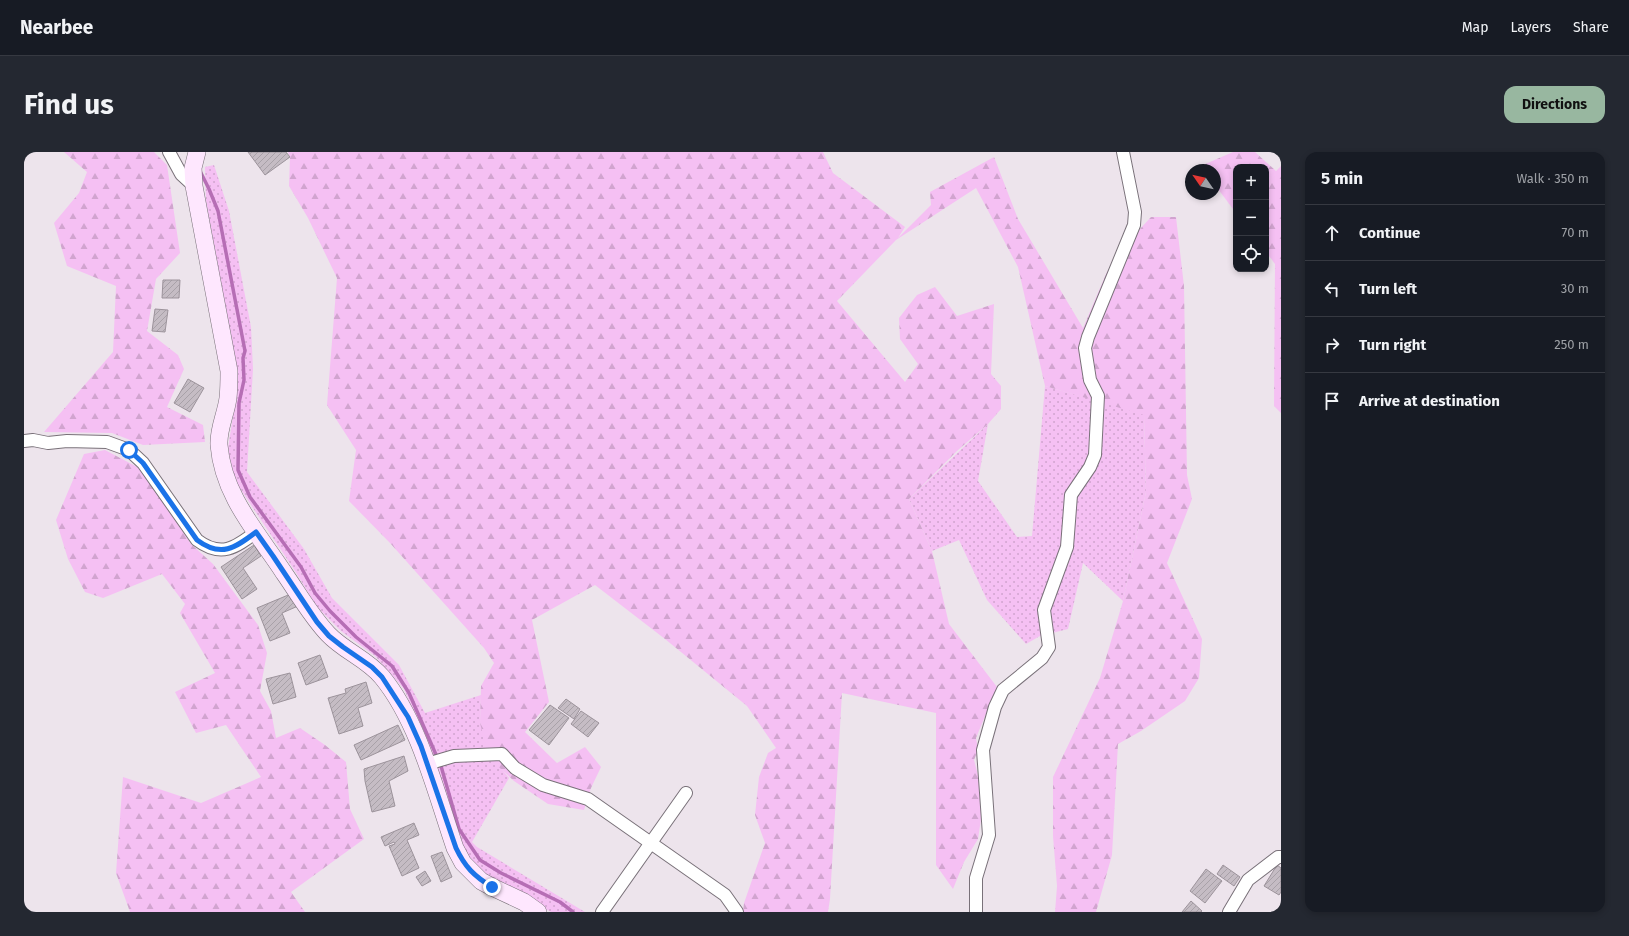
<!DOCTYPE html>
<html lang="en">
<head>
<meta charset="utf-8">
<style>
	:root { --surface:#171b24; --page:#242831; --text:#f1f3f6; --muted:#9ea1a6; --line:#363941; --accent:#98b7a0 }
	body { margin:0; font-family:"Fira Sans",sans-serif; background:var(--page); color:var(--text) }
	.controls { position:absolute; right:12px; top:12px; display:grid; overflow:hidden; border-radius:8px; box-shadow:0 2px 6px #0003 }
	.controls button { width:36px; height:36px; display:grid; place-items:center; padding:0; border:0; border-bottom:1px solid var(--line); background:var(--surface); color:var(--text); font:20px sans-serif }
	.compass { position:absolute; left:1161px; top:12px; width:36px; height:36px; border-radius:50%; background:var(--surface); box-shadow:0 2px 6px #0003; rotate:304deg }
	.stop { position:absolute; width:12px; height:12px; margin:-9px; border:3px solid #1a73e8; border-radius:50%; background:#fff }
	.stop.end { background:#1a73e8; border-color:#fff; box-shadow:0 1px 4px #0008 }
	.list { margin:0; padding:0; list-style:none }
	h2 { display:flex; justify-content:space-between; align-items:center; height:52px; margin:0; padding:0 16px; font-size:17px }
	h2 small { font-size:13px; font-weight:400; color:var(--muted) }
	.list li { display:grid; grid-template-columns:26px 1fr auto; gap:12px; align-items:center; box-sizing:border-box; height:56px; padding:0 16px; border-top:1px solid var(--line) }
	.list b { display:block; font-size:15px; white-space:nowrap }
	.list em { font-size:13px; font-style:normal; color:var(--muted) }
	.icon { flex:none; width:22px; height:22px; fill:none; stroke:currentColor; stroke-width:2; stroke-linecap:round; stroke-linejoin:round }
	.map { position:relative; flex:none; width:1257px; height:760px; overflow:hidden; border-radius:12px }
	header { display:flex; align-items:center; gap:24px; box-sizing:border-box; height:56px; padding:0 20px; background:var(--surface); border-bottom:1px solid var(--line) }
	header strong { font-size:19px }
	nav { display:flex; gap:22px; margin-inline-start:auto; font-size:14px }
	.intro { display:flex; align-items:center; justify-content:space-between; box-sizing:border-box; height:96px; padding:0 24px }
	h1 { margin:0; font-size:28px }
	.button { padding:10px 18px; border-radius:12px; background:var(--accent); color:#111; font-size:14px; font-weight:700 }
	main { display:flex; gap:24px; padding:0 24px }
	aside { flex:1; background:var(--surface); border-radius:12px; box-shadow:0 2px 6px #0003 }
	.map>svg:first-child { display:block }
	.grass { fill:url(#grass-dots) }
	.forest { fill:url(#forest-firs) }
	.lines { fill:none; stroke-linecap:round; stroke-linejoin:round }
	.stream { stroke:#b66eb5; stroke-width:3.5 }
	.building { fill:url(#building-hatch); stroke:#9c939b }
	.street-casing { stroke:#797179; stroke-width:14 }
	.secondary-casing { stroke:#797179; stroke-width:18 }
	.street { stroke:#fff; stroke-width:12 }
	.secondary { stroke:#fee7fe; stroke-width:17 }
	.route { stroke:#1a73e8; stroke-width:5 }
</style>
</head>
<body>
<header>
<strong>Nearbee</strong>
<nav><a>Map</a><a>Layers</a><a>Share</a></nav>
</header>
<div class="intro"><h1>Find us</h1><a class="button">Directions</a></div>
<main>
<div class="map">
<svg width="1257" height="760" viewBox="0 0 1257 760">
	<defs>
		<pattern id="grass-dots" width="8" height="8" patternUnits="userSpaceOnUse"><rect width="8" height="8" fill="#f5c0f3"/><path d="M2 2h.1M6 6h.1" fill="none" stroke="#d1a4cf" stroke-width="1.8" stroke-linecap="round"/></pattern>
		<pattern id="forest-firs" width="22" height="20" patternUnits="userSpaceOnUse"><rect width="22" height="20" fill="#f5c0f3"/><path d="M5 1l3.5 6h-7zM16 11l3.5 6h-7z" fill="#d1a4cf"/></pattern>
		<pattern id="building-hatch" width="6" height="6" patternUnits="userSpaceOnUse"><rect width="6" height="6" fill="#c5bcc4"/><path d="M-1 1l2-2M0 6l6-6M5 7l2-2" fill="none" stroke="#a8a1a8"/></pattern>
	</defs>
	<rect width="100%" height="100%" fill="#ede4ec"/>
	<path class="grass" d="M190 13 205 59 227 175 229 217 223 320 280 397 308 446 375 513 401 561 457 543 456 571 476 615 485 626 448 690 453 695 561 760H527L462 724 441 708 400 585 380 537 351 504 317 479 293 455 271 419 209 326 204 296 209 264 213 218 182 49 181 15Z
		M1021 234 1120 262 1122 340 1099 449 1059 411 1044 477 1016 484 1002 492 963 448 935 388 908 399 885 347 964 272 954 329 993 385 1008 384Z"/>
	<path class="forest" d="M40 0H130L143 13 156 101 132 127 123 179 154 203 160 217 143 255 179 273 181 290 119 293 88 281 20 280 89 200 92 134 43 114 30 71 55 41 63 20Z
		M264 0H799L809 21 881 75 874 86 907 53 906 40 970 5 994 67 1059 176 1082 122 1094 101 1127 65H1152L1160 134 1163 323 1168 347 1143 411 1178 487 1175 526 1161 549 1117 579 1094 592 1088 703 1072 760H1031L1033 734 1029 684V625L1076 526 1099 449 1122 340 1120 263 1021 234 994 115 952 36 872 88 813 149 881 230 894 212 876 187 875 166 893 143 911 135 933 164 970 152 967 222 977 234V257L964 272 933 299 885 347 908 399 925 472 973 535 952 586 954 598 950 608 960 647 954 687 940 710 929 737 912 713V561L818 541 806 747 804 760H719L720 751 741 691 731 663 735 625 744 601 752 596 723 554 641 487 571 433 508 468 525 550 501 580 533 611 561 595 577 615 567 636 560 658 524 652 490 629 465 606 456 571 457 534 470 511 460 496 366 391 325 349 332 298 303 253 313 126 284 66 265 34 266 5Z
		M1209 0H1231L1252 19 1257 14V261L1250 254 1251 112 1242 100V15H1212V61L1191 33V18H1182L1179 13Z
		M81 298 117 317 167 392 189 412 234 473 243 501 236 539 247 559 252 586 276 576 301 593 322 610 326 657 340 687 267 740 281 760H106L92 721 99 625 177 651 237 625 202 573 172 581 151 540 191 521 156 461 161 452 138 422 79 446 61 440 44 407 32 368 60 302Z"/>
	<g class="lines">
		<path class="stream" d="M176 19 185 37 194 59 221 199 219 206 220 228 215 251 214 318 226 345 277 415 291 441 306 459 332 485 368 514 385 541 417 614 435 677 456 708 477 721 536 750 549 760"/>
	</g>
	<path class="building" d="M224 0H262L266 5 241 23Z
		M139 128H156L155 146H138Z
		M131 157 144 158 141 180 128 179Z
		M164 227 180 236 166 260 150 251Z
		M230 393 237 404 219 416 233 437 218 447 197 415Z
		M269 441 274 454 258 461 266 481 246 489 233 456Z
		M296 503 304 525 282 533 274 511Z
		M266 521 272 545 249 552 242 527Z
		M342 530 348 551 334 556 339 574 315 582 304 546 322 541 321 537Z
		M542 547 556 557 550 567 534 556Z
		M526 553 545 566 525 593 505 578Z
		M557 559 575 571 564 585 547 572Z
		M374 573 381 588 337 608 330 593Z
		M380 604 384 619 365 629 371 654 348 660 341 629 340 617Z
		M390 671 395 683 383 688 395 716 378 724 365 694 371 692 370 690 361 694 357 685Z
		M418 700 428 725 417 730 407 704Z
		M1199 713 1216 725 1210 734 1193 722Z
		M1253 713 1257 716V740L1255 743 1240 734Z
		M1182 717 1198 729 1181 751 1166 739Z
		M401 719 407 729 398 734 392 725Z
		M1167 749 1178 759 1177 760H1158Z"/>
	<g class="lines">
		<defs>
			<path id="street" d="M145 0 157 22 170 34
				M0 289 9 288 24 291 43 289 83 290 105 298 119 311 173 388C197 406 211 396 232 380
				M403 612 430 604 478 602 491 616 519 633 564 647 701 743 713 760
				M578 760 662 641
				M952 760V726L965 683 959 598 971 555 979 538 1018 506 1025 495 1020 458 1043 395 1047 343 1066 315 1071 303 1074 244 1066 228 1061 196 1064 185 1110 73 1111 60 1099 0
				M1205 760 1224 728 1254 705H1257"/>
			<path id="secondary" d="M173 0 169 16 170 34 205 219C205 228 205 237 204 246 202 262 194 277 195 293 199 344 234 381 260 421 274 441 287 464 304 482 320 499 343 507 358 525 395 570 412 641 431 696L439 711 457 729 468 735 500 750 514 760"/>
		</defs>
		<use href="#street" class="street-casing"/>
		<use href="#secondary" class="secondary-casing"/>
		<use href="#street" class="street"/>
		<use href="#secondary" class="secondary"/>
	</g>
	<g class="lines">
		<path class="route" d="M105 298 119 311 173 388C197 406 211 396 232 380L249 404 293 470 305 484 319 495 348 515 358 525 384 565 397 594 432 696C441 715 450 724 468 735"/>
	</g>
</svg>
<div class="controls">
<button>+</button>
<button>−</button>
<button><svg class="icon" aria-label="locate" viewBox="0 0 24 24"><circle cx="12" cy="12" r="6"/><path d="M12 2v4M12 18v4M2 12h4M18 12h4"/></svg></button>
</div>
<svg class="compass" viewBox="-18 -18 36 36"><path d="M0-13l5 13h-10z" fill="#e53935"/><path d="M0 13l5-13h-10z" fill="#9ea1a6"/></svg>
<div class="stop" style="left:105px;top:298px"></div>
<div class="stop end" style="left:468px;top:735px"></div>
</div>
<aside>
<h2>5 min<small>Walk · 350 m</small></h2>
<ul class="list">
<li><svg class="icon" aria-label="ahead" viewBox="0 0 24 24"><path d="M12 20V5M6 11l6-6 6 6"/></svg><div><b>Continue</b></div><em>70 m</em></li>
<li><svg class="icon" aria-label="left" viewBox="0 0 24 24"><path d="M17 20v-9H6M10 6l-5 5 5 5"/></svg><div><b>Turn left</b></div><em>30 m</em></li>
<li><svg class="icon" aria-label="right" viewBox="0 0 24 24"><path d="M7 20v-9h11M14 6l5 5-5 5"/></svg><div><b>Turn right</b></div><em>250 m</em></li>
<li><svg class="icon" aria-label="arrive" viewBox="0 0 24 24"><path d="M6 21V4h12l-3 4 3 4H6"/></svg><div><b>Arrive at destination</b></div></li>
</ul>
</aside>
</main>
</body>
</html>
